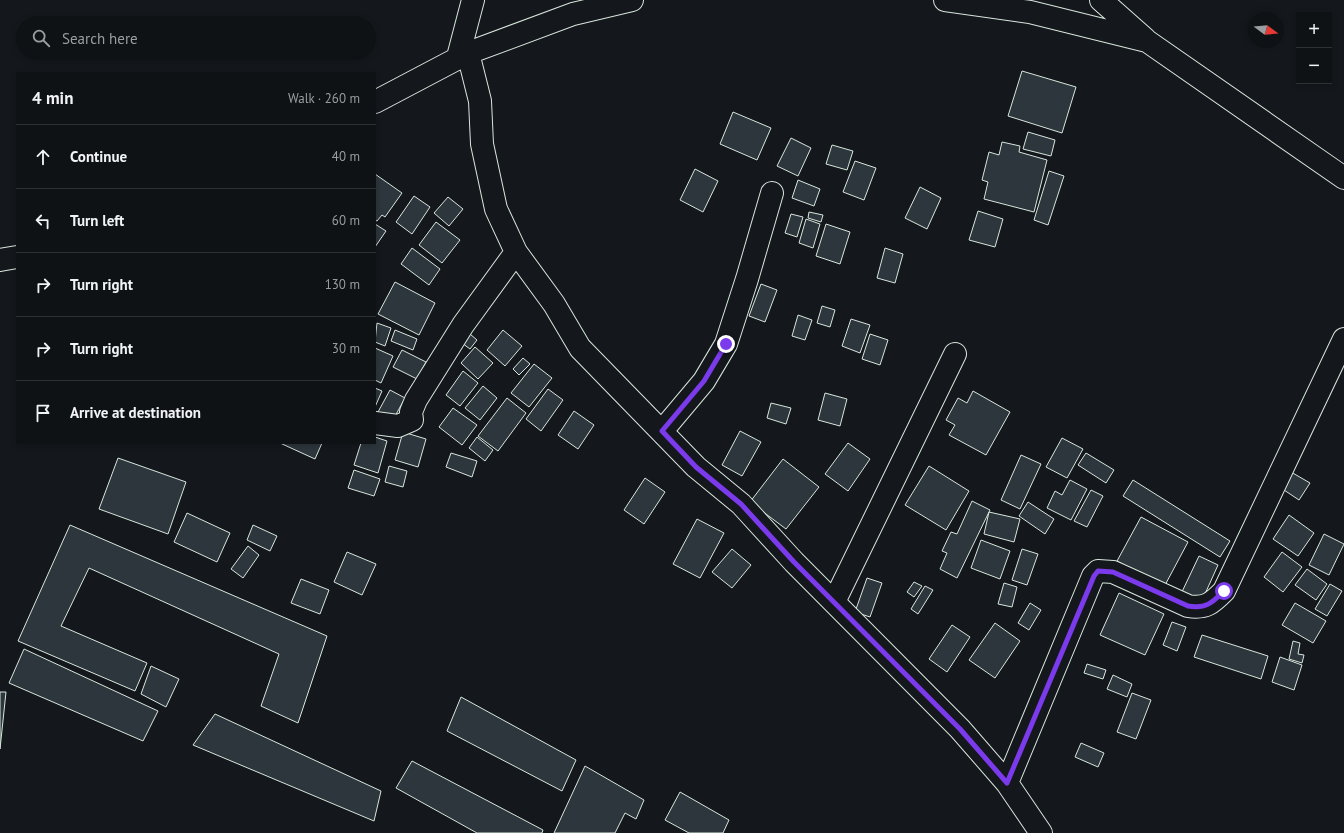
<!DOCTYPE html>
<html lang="en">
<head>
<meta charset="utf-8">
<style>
	:root { --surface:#0f1215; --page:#1d2022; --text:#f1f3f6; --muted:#9b9ea0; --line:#2f3234 }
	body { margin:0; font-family:"PT Sans",sans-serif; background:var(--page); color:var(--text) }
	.controls { position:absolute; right:12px; top:12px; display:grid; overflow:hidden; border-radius:0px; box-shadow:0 2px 6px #0003 }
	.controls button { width:36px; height:36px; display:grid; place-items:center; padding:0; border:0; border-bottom:1px solid var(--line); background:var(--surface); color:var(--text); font:20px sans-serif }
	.compass { position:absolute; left:1248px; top:12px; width:36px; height:36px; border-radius:50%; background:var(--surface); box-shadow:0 2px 6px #0003; rotate:106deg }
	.stop { position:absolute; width:12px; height:12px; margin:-9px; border:3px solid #7c3aed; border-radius:50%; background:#fff }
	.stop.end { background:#7c3aed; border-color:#fff; box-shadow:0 1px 4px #0008 }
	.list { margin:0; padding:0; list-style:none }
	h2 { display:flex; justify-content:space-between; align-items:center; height:52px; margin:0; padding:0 16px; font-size:17px }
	h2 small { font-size:13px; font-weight:400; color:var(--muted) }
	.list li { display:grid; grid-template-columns:26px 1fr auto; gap:12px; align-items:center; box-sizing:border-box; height:64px; padding:0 16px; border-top:1px solid var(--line) }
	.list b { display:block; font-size:15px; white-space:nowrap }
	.list em { font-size:13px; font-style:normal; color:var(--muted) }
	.icon { flex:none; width:22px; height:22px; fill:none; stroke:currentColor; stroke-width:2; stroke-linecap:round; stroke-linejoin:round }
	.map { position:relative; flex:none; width:1344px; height:833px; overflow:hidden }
	.search { position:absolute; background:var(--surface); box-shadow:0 2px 6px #0003; left:16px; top:16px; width:360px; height:44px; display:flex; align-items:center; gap:10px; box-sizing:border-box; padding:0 14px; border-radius:22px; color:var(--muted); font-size:15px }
	.panel { position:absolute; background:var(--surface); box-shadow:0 2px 6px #0003; left:16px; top:72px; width:360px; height:372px; border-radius:0px }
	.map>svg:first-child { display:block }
	.building { fill:#2c363c; stroke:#d8e6dc }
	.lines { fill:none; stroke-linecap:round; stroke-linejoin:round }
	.minor-casing { stroke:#d8e6dc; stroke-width:24 }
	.minor { stroke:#14181c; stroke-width:22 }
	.route { stroke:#7c3aed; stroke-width:5 }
</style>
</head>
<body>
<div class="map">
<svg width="1344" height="833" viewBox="0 0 1344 833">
	<rect width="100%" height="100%" fill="#14181c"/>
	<path class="building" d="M1022 71 1076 87 1062 133 1008 116Z
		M733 112 771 128 757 160 720 144Z
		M1028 132 1055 140 1051 156 1023 149Z
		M791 138 811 148 798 176 777 166Z
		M1002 142 1020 146 1019 152 1047 160 1034 212 984 199 988 182 982 180 989 152 999 155Z
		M832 145 853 151 847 170 826 164Z
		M855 161 876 168 864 200 843 192Z
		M695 169 718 181 703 212 680 200Z
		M1049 171 1064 176 1048 225 1034 220Z
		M375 174 402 193 385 217 382 215 377 221 375 220Z
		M798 180 820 189 814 206 792 198Z
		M920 187 941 198 927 229 905 218Z
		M414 196 430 207 412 234 396 222Z
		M448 197 463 209 449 226 434 213Z
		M978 211 1003 219 995 247 969 240Z
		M809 212 823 215 821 222 808 218Z
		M791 214 803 217 797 237 785 233Z
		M806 219 820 224 813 248 799 243Z
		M436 222 460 240 442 263 419 245Z
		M375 224 386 231 375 247Z
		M826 224 850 232 840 264 816 256Z
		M412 248 440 269 429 285 401 264Z
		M885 248 903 254 895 283 877 278Z
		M395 282 435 303 419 335 378 314Z
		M761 284 777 290 765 322 749 316Z
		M822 306 835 310 830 327 817 323Z
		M798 315 812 320 805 340 792 336Z
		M851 319 870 325 860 353 842 346Z
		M377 323 391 328 385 346 375 342Z
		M395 330 417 339 413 350 391 341Z
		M503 330 522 346 505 366 487 350Z
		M470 334 477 340 470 349 462 343Z
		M870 334 888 340 880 365 862 359Z
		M475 347 493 363 478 379 461 363Z
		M375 348 393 356 381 383 375 380Z
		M402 350 426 362 417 379 393 367Z
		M523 358 530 364 519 375 513 369Z
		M534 364 552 378 529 407 511 393Z
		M463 371 478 383 460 406 446 395Z
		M483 386 497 398 480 420 465 408Z
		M375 388 382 391 375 407Z
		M548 389 563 400 541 431 526 419Z
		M390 390 405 398 393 420 378 412Z
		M973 391 1010 412 986 455 949 435 955 425 946 420 958 398 967 403Z
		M825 393 847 399 840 426 818 420Z
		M507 398 526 413 498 451 478 436Z
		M771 403 791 408 786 424 767 418Z
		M453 408 477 425 462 445 439 427Z
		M574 411 594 425 578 449 558 435Z
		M740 431 761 442 742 476 722 465Z
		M403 432 426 439 418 467 395 460Z
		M375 437 387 441 378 473 354 465 361 443H375Z
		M477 437 493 450 485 461 469 448Z
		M1062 438 1083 449 1067 478 1046 467Z
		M280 443H322L315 459Z
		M848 443 870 459 848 491 825 474Z
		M451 453 477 461 472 477 446 467Z
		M1086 453 1114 470 1106 483 1078 465Z
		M1021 455 1041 464 1020 509 1001 500Z
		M118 458 186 482 168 534 99 509Z
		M783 459 819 487 786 529 750 502Z
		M389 466 407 471 403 487 385 482Z
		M929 466 969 491 946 530 905 505Z
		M354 470 380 479 374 496 348 488Z
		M1291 472 1310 483 1299 500 1281 488Z
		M645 478 665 492 644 524 624 510Z
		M1070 480 1087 489 1071 520 1047 508 1055 491 1062 495Z
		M1133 480 1230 541 1220 557 1123 496Z
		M1091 490 1103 496 1087 527 1074 521Z
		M972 501 990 510 957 578 940 569 947 553 942 551 951 532 957 534Z
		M1028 502 1054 519 1045 534 1019 516Z
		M989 512 1020 519 1014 542 984 534Z
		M187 513 230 533 217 562 174 542Z
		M1289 515 1314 533 1298 556 1273 539Z
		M1141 517 1188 542 1164 587 1117 561Z
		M697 519 724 533 700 578 673 564Z
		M70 525 327 636 298 723 261 706 279 654 89 568 61 626 147 663 135 691 18 641Z
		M253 525 277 536 270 551 247 540Z
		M1324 534 1344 544 1329 575 1309 565Z
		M981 540 1010 551 1000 579 971 568Z
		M248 546 259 555 243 578 231 569Z
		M732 549 751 565 732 588 712 572Z
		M1022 549 1038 554 1027 585 1012 580Z
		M347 552 376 564 362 595 334 582Z
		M1282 552 1302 567 1283 592 1264 577Z
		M1199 556 1218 565 1200 605 1180 596Z
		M1307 569 1327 584 1316 600 1295 585Z
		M867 578 882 583 870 617 855 612Z
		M301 579 329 590 320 614 291 603Z
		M914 582 922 586 914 597 907 592Z
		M1004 583 1017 587 1012 607 998 604Z
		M1330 584 1342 591 1327 616 1315 609Z
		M925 586 933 590 918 614 911 609Z
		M1119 593 1164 614 1145 655 1100 635Z
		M1030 603 1041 610 1029 630 1018 623Z
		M1295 603 1326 621 1313 643 1282 625Z
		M1172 622 1186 627 1177 651 1163 645Z
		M995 623 1020 641 995 678 969 660Z
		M952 625 970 637 947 672 929 659Z
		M1202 635 1268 656 1261 679 1194 657Z
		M1293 641 1300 643 1298 654 1304 655 1302 663 1289 659Z
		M24 649 158 711 143 741 9 683Z
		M1280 657 1302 665 1294 690 1272 682Z
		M1087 664 1106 670 1103 679 1084 673Z
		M151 666 179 679 166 707 141 694Z
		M1113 675 1132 684 1127 697 1107 689Z
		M0 692H6L0 749Z
		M1132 693 1151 700 1136 739 1117 732Z
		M461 697 576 760 562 791 447 731Z
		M215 714 381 791 374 821 193 745Z
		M1081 743 1104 753 1098 767 1075 757Z
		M412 761 543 830 542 833H477L396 788Z
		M585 766 644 800 636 819 625 813 615 833H554Z
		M680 792 729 820 723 833H689L665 820Z"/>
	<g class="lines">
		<defs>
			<path id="minor" d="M945 0 1030 12 1147 41 1344 178
				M1101 0 1145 39
				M468 53 480 101 482 144 496 209 516 252 554 304 580 348 696 467 741 504 794 562 960 729 1007 783 1041 833
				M458 57 473 0
				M375 102 468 53 573 14 632 0
				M0 260 17 257
				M375 423 398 426 412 420 411 412 416 400 463 325 516 252
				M662 431 704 381 726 344 747 279 772 193
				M834 602 955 354
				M1007 783 1093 576 1098 571 1113 572 1188 606C1206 609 1212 603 1224 591L1344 339"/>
		</defs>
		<use href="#minor" class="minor-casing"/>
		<use href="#minor" class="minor"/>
	</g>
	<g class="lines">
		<path class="route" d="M726 344 704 381 662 431 696 467 741 504 794 562 960 729 1007 783 1094 576 1098 571 1113 572 1188 606C1206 609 1212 603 1224 591"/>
	</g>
</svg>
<div class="controls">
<button>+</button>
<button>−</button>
</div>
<svg class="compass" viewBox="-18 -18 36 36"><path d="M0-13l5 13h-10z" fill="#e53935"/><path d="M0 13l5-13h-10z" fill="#9b9ea0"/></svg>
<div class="stop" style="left:1224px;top:591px"></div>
<div class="stop end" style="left:726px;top:344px"></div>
<div class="search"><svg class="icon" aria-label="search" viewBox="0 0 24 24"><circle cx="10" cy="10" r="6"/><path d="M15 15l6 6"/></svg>Search here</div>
<section class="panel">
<h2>4 min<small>Walk · 260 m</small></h2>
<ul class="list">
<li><svg class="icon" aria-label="ahead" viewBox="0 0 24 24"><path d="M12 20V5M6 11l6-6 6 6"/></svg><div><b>Continue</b></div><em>40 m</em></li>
<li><svg class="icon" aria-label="left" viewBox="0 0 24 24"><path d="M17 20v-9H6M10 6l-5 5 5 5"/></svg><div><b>Turn left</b></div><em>60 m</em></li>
<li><svg class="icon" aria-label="right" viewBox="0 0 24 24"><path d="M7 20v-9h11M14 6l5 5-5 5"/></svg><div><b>Turn right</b></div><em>130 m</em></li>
<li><svg class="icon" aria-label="right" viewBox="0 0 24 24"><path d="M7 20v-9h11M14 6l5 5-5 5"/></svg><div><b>Turn right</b></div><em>30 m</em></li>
<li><svg class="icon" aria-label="arrive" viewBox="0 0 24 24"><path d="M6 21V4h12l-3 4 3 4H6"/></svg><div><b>Arrive at destination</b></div></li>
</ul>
</section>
</div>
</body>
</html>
